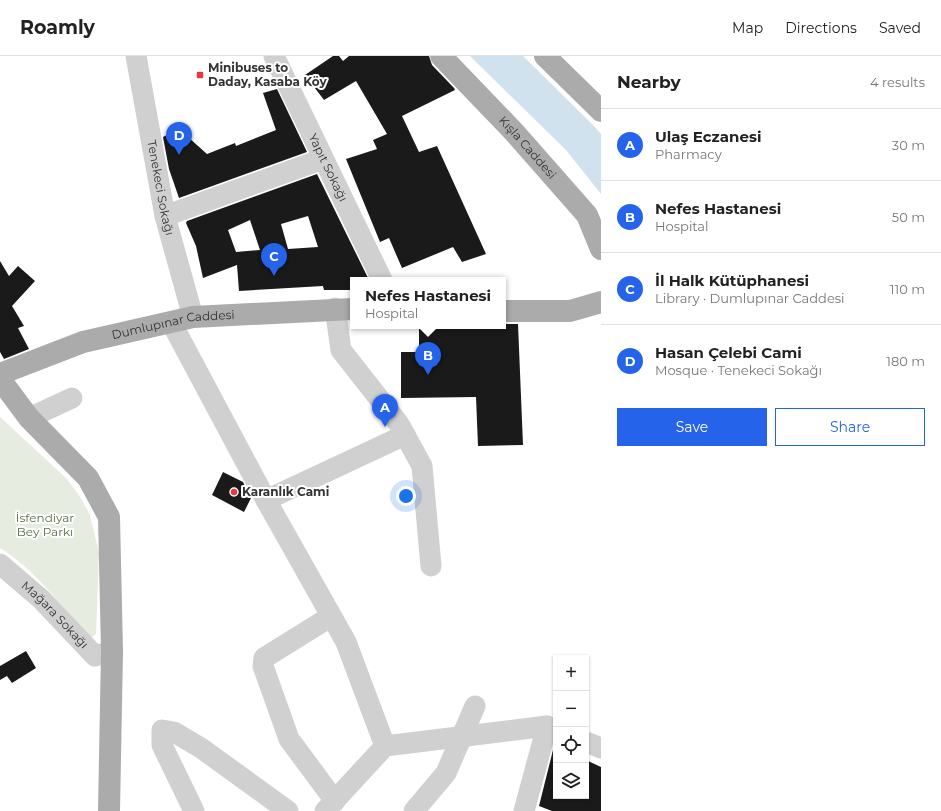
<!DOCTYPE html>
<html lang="en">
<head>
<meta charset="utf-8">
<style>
	:root { --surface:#fff; --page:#f2f2f2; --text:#222; --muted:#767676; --line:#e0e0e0; --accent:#2563eb }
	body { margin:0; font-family:Montserrat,sans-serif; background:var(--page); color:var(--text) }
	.controls { position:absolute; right:12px; bottom:12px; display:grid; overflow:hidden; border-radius:0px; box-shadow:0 1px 3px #0004 }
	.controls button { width:36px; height:36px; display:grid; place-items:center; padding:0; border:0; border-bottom:1px solid var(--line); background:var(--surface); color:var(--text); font:20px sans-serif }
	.you { position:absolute; left:406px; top:440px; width:14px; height:14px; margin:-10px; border:3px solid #fff; border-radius:50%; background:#1a73e8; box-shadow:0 0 0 6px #1a73e833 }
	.badge { display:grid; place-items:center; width:26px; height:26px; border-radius:50%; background:var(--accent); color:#fff; font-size:13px; font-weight:700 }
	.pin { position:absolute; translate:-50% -33px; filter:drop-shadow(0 1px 2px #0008) }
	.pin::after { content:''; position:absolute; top:21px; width:14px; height:12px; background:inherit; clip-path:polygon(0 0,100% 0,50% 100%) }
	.popup { position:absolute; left:350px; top:221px; width:156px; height:52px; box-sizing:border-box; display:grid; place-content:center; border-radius:0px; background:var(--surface); filter:drop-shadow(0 1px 3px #0005); font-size:13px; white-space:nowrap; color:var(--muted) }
	.popup b { font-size:15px; color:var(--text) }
	.popup::after { content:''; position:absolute; left:50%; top:100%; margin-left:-8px; border:8px solid transparent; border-top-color:var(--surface) }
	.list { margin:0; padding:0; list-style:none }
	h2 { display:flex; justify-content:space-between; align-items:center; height:52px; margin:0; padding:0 16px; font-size:17px }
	h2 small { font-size:13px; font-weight:400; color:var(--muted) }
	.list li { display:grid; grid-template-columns:26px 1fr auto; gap:12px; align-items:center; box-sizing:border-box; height:72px; padding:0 16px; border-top:1px solid var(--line) }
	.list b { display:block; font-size:15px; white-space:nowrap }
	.list p { margin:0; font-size:13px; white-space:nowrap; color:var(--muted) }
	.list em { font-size:13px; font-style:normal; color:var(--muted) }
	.actions { display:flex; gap:8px; padding:12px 16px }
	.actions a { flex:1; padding:9px 0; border:1px solid var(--accent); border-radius:0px; text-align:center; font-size:14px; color:var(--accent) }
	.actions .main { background:var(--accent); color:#fff }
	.icon { flex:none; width:22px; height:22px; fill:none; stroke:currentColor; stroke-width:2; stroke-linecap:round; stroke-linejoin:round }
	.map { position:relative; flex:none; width:601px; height:755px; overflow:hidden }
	header { display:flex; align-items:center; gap:24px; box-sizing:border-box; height:56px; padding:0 20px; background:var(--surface); border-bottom:1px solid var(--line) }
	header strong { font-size:19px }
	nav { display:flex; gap:22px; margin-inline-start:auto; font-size:14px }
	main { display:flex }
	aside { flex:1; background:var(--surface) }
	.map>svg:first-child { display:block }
	.green { fill:#e6ecdf }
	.water { fill:#cfe2ee }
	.building { fill:#1a1a1a; fill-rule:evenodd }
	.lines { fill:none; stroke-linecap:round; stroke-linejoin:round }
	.minor { stroke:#d0d0d0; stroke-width:21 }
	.major { stroke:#ababab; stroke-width:22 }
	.poi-dot { fill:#e63946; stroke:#fff; stroke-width:1.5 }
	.labels { text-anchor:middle; stroke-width:4; stroke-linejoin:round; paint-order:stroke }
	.poi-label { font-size:12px; font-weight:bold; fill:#333; stroke:#fff; text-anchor:start }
	.street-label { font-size:12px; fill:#333; stroke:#fff }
	.park-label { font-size:12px; fill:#56703f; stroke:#fff }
</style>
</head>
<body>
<header>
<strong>Roamly</strong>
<nav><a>Map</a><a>Directions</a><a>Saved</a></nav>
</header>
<main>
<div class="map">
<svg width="601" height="755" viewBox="0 0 601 755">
	<rect width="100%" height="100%" fill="#fff"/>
	<path class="green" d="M0 361 66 422 79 439 90 459 99 497 96 578 91 582C61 552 37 514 0 492Z"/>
	<path class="water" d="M470 0H523L593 69 601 78V138L566 94Z"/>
	<path class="building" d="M333 0H339L343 5 349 0H429L432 9 454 32 455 34 402 60 419 96 437 90 486 198 462 206 453 191 402 212 389 182 380 186 346 103 377 93 373 84 387 78 356 25 324 44 305 19Z
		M277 33 307 96 179 142 169 113 163 81 179 73 207 98 235 87 236 90 276 74 263 37Z
		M317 118 369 224H353V234H324L323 230 239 235 237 209 203 222 196 190 186 167 187 165ZM308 160 318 191 288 193 281 168ZM250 164 260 194 236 196 228 174Z
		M0 205 9 220 18 210 35 225 12 250 24 270 18 272 29 293 4 303 0 296Z
		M503 268H518L523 389 478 390 476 341 401 342V296H419V270H503Z
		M223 416 243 426 251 442 244 456 212 439Z
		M26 595 36 612 12 627 7 620 0 624V610Z
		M554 690H556V740H586V704L601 711V755H552L539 750Z"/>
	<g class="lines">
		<g class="minor">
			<path id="s1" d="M136 0 165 160 193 261"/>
			<path id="s2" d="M274 0 382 224"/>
			<path d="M165 160 323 103"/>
			<path d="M335 252 341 294 399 368 422 410 431 510"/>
			<path d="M171 266 266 444 346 586 385 690"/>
			<path d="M29 362 72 342"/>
			<path d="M266 444 405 379"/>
			<path id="s3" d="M0 508 41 543 95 600 112 595"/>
			<path d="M330 561 264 602 263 610 289 683 335 745"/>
			<path d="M586 686 601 692"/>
			<path d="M194 755 162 689V674L174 676 201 692 288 755"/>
			<path d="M325 755 385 690 547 670 556 674"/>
			<path d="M414 755 446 717 475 650"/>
			<path d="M524 755 547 670"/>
		</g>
		<g class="major">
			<path id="s4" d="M441 0 514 76 587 159 601 193"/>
			<path d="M545 0 601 55"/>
			<path d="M503 255H570L601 246"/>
			<path id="s5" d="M0 318 83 286 193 261 353 253"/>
			<path d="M0 323 29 362 88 422 109 461 112 595 109 755"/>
		</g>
	</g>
	<g class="poi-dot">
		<rect x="196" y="15" width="8" height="8" rx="2"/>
		<circle cx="234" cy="436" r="4"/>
	</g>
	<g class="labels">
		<g class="poi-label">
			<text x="208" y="16">Minibuses to<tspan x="208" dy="14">Daday, Kasaba Köy</tspan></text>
			<text x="242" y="440">Karanlık Cami</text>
		</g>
		<g class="street-label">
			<text dy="4" stroke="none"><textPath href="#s4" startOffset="126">Kışla Caddesi</textPath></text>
			<text dy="4" stroke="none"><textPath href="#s2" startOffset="124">Yapıt Sokağı</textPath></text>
			<text dy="4" stroke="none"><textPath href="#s1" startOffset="134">Tenekeci Sokağı</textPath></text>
			<text dy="4" stroke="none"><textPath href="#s5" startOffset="181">Dumlupınar Caddesi</textPath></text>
			<text dy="4" stroke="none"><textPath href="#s3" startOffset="75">Mağara Sokağı</textPath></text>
		</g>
		<g class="park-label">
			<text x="45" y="466">İsfendiyar<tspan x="45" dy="14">Bey Parkı</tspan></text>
		</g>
	</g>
</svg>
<div class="controls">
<button>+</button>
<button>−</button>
<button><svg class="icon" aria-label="locate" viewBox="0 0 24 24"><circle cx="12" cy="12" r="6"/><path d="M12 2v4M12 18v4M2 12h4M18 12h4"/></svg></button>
<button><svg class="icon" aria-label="layers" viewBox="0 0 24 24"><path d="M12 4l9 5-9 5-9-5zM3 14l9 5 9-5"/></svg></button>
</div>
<div class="you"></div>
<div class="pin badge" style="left:385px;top:371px">A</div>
<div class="pin badge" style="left:428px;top:319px">B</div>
<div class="popup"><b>Nefes Hastanesi</b>Hospital</div>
<div class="pin badge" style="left:274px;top:220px">C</div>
<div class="pin badge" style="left:179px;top:99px">D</div>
</div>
<aside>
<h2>Nearby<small>4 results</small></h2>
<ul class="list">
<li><span class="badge">A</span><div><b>Ulaş Eczanesi</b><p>Pharmacy</p></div><em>30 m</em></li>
<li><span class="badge">B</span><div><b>Nefes Hastanesi</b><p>Hospital</p></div><em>50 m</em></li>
<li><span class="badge">C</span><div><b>İl Halk Kütüphanesi</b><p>Library · Dumlupınar Caddesi</p></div><em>110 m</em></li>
<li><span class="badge">D</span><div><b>Hasan Çelebi Cami</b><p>Mosque · Tenekeci Sokağı</p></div><em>180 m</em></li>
</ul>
<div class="actions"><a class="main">Save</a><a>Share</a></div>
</aside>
</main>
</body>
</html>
